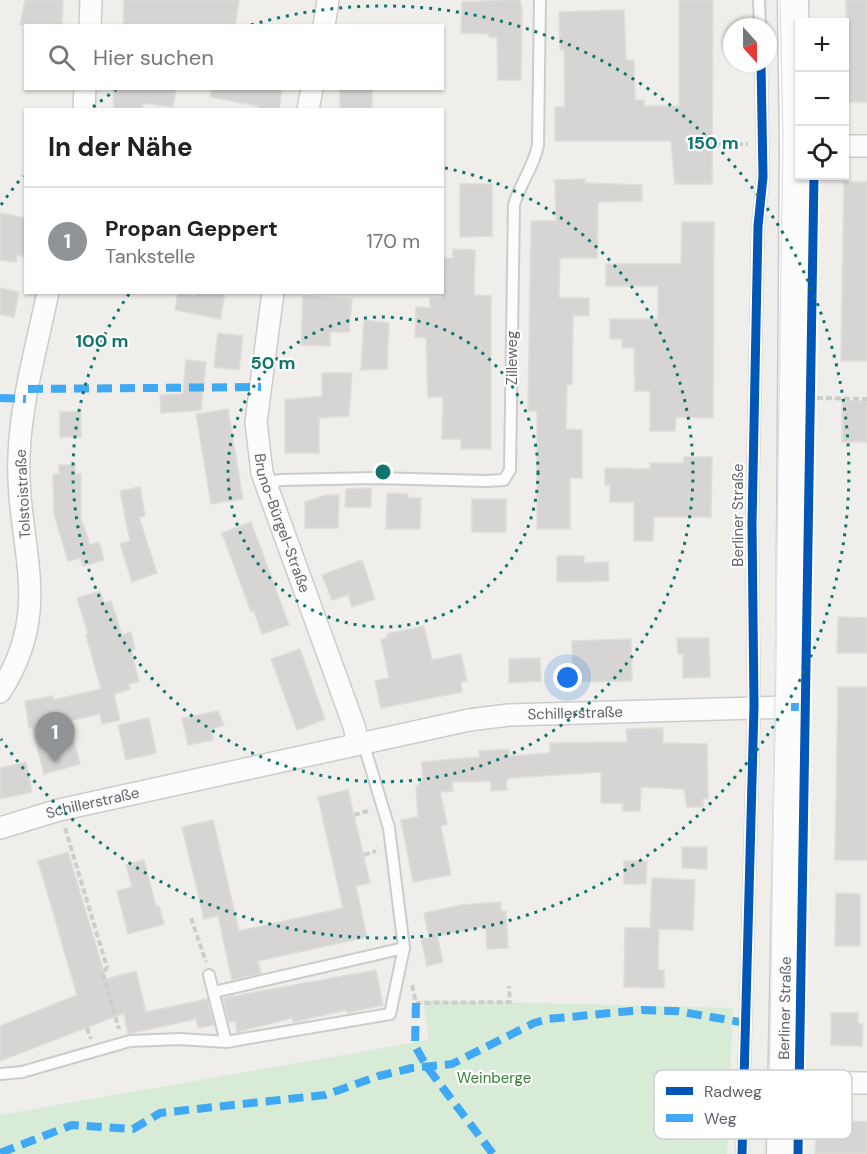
<!DOCTYPE html>
<html lang="de">
<head>
<meta charset="utf-8">
<style>
	:root { --surface:#fff; --page:#f6f6f6; --text:#222; --muted:#767676; --line:#e0e0e0; --accent:#919496 }
	body { margin:0; font-family:"DM Sans",sans-serif; background:var(--page); color:var(--text) }
	.controls { position:absolute; right:18px; top:18px; display:grid; overflow:hidden; border-radius:0px; box-shadow:0 2px 4px #0004 }
	.controls button { width:54px; height:54px; display:grid; place-items:center; padding:0; border:0; border-bottom:2px solid var(--line); background:var(--surface); color:var(--text); font:30px sans-serif }
	.compass { position:absolute; left:723px; top:18px; width:54px; height:54px; border-radius:50%; background:var(--surface); box-shadow:0 2px 4px #0004; rotate:159deg }
	.you { position:absolute; left:568px; top:678px; width:21px; height:21px; margin:-15px; border:4px solid #fff; border-radius:50%; background:#1a73e8; box-shadow:0 0 0 9px #1a73e833 }
	.badge { display:grid; place-items:center; width:39px; height:39px; border-radius:50%; background:var(--accent); color:#fff; font-size:20px; font-weight:700 }
	.pin { position:absolute; translate:-50% -50px; filter:drop-shadow(0 2px 3px #0008) }
	.pin::after { content:''; position:absolute; top:32px; width:21px; height:18px; background:inherit; clip-path:polygon(0 0,100% 0,50% 100%) }
	.list { margin:0; padding:0; list-style:none }
	h2 { display:flex; justify-content:space-between; align-items:center; height:78px; margin:0; padding:0 24px; font-size:26px }
	h2 small { font-size:20px; font-weight:400; color:var(--muted) }
	.list li { display:grid; grid-template-columns:39px 1fr auto; gap:18px; align-items:center; box-sizing:border-box; height:108px; padding:0 24px; border-top:2px solid var(--line) }
	.list b { display:block; font-size:22px; white-space:nowrap }
	.list p { margin:0; font-size:20px; white-space:nowrap; color:var(--muted) }
	.list em { font-size:20px; font-style:normal; color:var(--muted) }
	.icon { flex:none; width:33px; height:33px; fill:none; stroke:currentColor; stroke-width:2; stroke-linecap:round; stroke-linejoin:round }
	.map { position:relative; flex:none; width:867px; height:1154px; overflow:hidden }
	.search { position:absolute; background:var(--surface); box-shadow:0 2px 4px #0004; left:24px; top:24px; width:420px; height:66px; display:flex; align-items:center; gap:15px; box-sizing:border-box; padding:0 21px; border-radius:0px; color:var(--muted); font-size:22px }
	.panel { position:absolute; background:var(--surface); box-shadow:0 2px 4px #0004; left:24px; top:108px; width:420px; height:186px; border-radius:0px }
	.map>svg:first-child { display:block }
	.green { fill:#d8ebd6 }
	.building { fill:#d6d5d3; stroke:#deddd9; stroke-width:1.5 }
	.lines { fill:none; stroke-linecap:round; stroke-linejoin:round }
	.lane-casing { stroke:#cbcccc; stroke-width:14 }
	.street-casing { stroke:#cbcccc; stroke-width:24 }
	.secondary-casing { stroke:#cacacb; stroke-width:33 }
	.path { stroke:#cacfcc; stroke-width:4; stroke-dasharray:6 3; stroke-linecap:butt }
	.lane { stroke:#fdfcfc; stroke-width:10 }
	.street { stroke:#fdfcfc; stroke-width:21 }
	.secondary { stroke:#fdfcfc; stroke-width:30 }
	.tram { stroke:#e4e4e4; stroke-width:1.5 }
	.quiet { stroke:#3fa9f5; stroke-width:8; stroke-dasharray:15 8; stroke-linecap:butt }
	.cycleway-casing { stroke:#fff; stroke-width:13 }
	.cycleway { stroke:#0057b8; stroke-width:9 }
	.ring { fill:none; stroke:#0f766e; stroke-width:3; stroke-dasharray:3 6 }
	.labels { text-anchor:middle; stroke-width:4.5; stroke-linejoin:round; paint-order:stroke }
	.street-label { font-size:15px; fill:#5f6368; stroke:#fff }
	.park-label { font-size:15px; fill:#348238; stroke:#fff }
	.key { fill:#fff; stroke:#cfd0d2; stroke-width:1.5 }
	.key-label { font-size:16px; fill:#5f6368 }
	.centre { fill:#0f766e; stroke:#fff; stroke-width:3 }
	.ring-label { font-size:18px; text-anchor:middle; font-weight:bold; fill:#0f766e; stroke:#fff; stroke-width:4.5; stroke-linejoin:round; paint-order:stroke }
</style>
</head>
<body>
<div class="map">
<svg width="867" height="1154" viewBox="0 0 867 1154">
	<rect width="100%" height="100%" fill="#efeeea"/>
	<path class="green" d="M423 1000 733 1008 727 1154H0V1115L429 1040Z"/>
	<path class="building" d="M25 0H63L62 26 20 25Z
		M124 0H239L235 26H123Z
		M502 0H520L522 8 521 80H498L497 37H489V34L461 33 462 2Z
		M679 0H713L712 184H675L671 141H555V107H565L564 50H560L559 12 624 10 626 60H634L635 100H644V106H679Z
		M846 0H867V102H847Z
		M113 88H176L173 107 143 103 142 110 114 108Z
		M211 88H282L279 110H257L258 106 210 97Z
		M340 88H372V110H340Z
		M585 179V183L642 185V201L598 202 597 258H560L559 298H589V316L573 315 572 384 567 385 566 429 582 430V478H570V529H537V411H528L531 221H556L555 180Z
		M844 182H867V361H841Z
		M460 184H492V236L460 237Z
		M0 213 26 218V257L17 255 16 262 0 260Z
		M682 222H714L713 418 676 417 675 431H650V391H635L634 348 622 347V339H610V319H658V286H606V264H681Z
		M453 249 475 250 474 295 491 296V449H461V439H442L443 397H428L426 338 415 337 416 307 430 308V298H442L444 258H453Z
		M0 288 19 292 14 317 0 314Z
		M178 292 195 296 196 292H225L220 319 175 310Z
		M303 296 352 299 349 332H330V346L301 345Z
		M364 320 389 323 387 369 361 370Z
		M218 333 243 336 239 370 214 367Z
		M186 360 206 362 201 410 161 413 160 395 183 394Z
		M322 373H352L349 416 319 418V453H285V400L322 396Z
		M842 401H867V442H842Z
		M228 409 243 499 211 504 196 414Z
		M81 411V437H60V412Z
		M684 457H712L711 517H654L653 541H634V502H610V485H605V468L650 469V463H684Z
		M59 465H75V474H81V519L90 545 99 542 104 560 83 566 80 558 68 561 54 514 53 474H59Z
		M140 487 145 516 139 517 157 573 132 582 120 544 130 541 120 491Z
		M371 488V507H345L346 489Z
		M387 493 408 494V498H421L420 529H386Z
		M326 495H339L338 528H305V502Z
		M472 499H506V532H472Z
		M251 522 289 625 262 634 254 611 251 612 222 533Z
		M557 556H584V563L608 562 609 581 557 582Z
		M362 560 375 599 352 607 348 595 332 600 322 575Z
		M100 591 104 603 111 601 122 635 131 632 135 649 131 650 139 682 128 684 130 689 114 694 120 720 102 724 100 714 69 721 80 764 44 774 32 727 29 728 25 701 53 696V700L101 689 86 635 88 634 77 598Z
		M838 617 867 618V653H837Z
		M424 626 432 660 461 654 467 681 461 682 462 692 381 708 375 681 389 678 381 640 387 638V634Z
		M677 638H709L710 677 683 678V654H678Z
		M631 639 632 681 573 682 572 641Z
		M300 649 325 719 297 730 271 659Z
		M540 658 541 681 509 683V659Z
		M838 687H867V860H835Z
		M218 711 224 725 211 729 213 740 188 745 182 718Z
		M149 718 156 753 126 760 118 725Z
		M663 728V743L707 744 708 799 703 798V807H687L684 789 641 787 640 811H623V803H601V772L510 778 506 780 507 790 491 791V781L452 782 453 791 440 792 447 824 442 825 441 828 451 875 413 882 401 820 418 817 416 788 423 778 422 762 479 757V751L509 749V756L550 753V743L627 742 626 729Z
		M26 762 32 792 0 799V768Z
		M348 790 370 883 356 886 367 937 258 961 261 973 232 980 218 916 204 919 182 827 213 820 239 931 343 908 318 797Z
		M682 847H707V869L682 868Z
		M68 852 106 979 136 971 146 1012 207 999 214 1025 198 1028 196 1019 128 1034 124 1013 0 1061V1026L77 995 38 861Z
		M144 860 156 906H159L164 924 128 934 117 891 132 887 126 865Z
		M624 861H647L646 884H624Z
		M652 878 695 880 693 930 659 929 658 970H664V988L624 987 625 928H650Z
		M836 893 860 894V946H835Z
		M501 902V911H506L508 948 487 949 486 926 437 936 443 962 427 966 421 939 429 938 424 913 461 905Z
		M376 970 383 1005 347 1013 346 1010 293 1022 292 1018 237 1032 235 1021 229 1022 223 998Z
		M831 1013H858V1024H863L862 1046 831 1045Z
		M816 1120 867 1122V1154H815Z"/>
	<g class="lines">
		<defs>
			<path id="lane" d="M759 0 760 27
				M265 483 281 480 374 478 486 481 504 480 510 470 514 205C520 183 534 167 538 145L540 0
				M209 975 226 1042
				M214 992 404 948
				M0 1074 22 1072 130 1041 180 1039 226 1042 390 1014 404 948 389 828 363 742
				M742 1154 754 706 752 524 758 226 763 177 761 63"/>
			<g id="street">
				<path d="M90 26 91 0"/>
				<path d="M324 26 328 0"/>
				<path d="M84 110 85 88"/>
				<path d="M308 110 312 88"/>
				<path d="M844 146H867"/>
				<path id="s1" d="M273 292 256 422 262 473 354 726 358 743"/>
				<path d="M0 692C56 606 15 544 19 455 21 400 37 346 48 292"/>
				<path id="s2" d="M0 828 59 810 469 720 509 715 791 707"/>
				<path d="M785 1082 867 1083"/>
			</g>
			<g id="secondary">
				<path id="s3" d="M782 1154 791 707 795 145 793 0"/>
			</g>
		</defs>
		<use href="#lane" class="lane-casing"/>
		<use href="#street" class="street-casing"/>
		<use href="#secondary" class="secondary-casing"/>
		<path class="path" d="M719 144H748
			M817 398 867 399
			M354 815 368 811
			M65 828 107 967 103 975 119 1029
			M364 855 376 851
			M191 918 206 962
			M412 985 416 1003H421L510 1002 509 986
			M87 1028 91 1039"/>
		<use href="#lane" class="lane"/>
		<use href="#street" class="street"/>
		<use href="#secondary" class="secondary"/>
		<path class="tram" d="M764 1154 770 1055 775 685 783 135 780 0"/>
		<path class="quiet" d="M28 389 261 387
			M0 398 26 399
			M791 707H807
			M416 1003 415 1046 427 1067 493 1154
			M0 1153 72 1125 133 1129 160 1113 325 1095 379 1076 412 1068 452 1064 534 1023 548 1019 642 1010 676 1011 746 1023"/>
		<defs>
			<path id="cycleway" d="M742 1154 754 706 752 524 758 226 763 177 761 63
				M798 1154 814 176"/>
		</defs>
		<use href="#cycleway" class="cycleway-casing"/>
		<use href="#cycleway" class="cycleway"/>
	</g>
	<g class="ring">
		<circle cx="383" cy="472" r="155"/>
		<path d="M445 168A310 310 0 1 1 129 294"/>
		<path d="M1 205A466 466 0 0 1 23 176M93 107A466 466 0 0 1 116 90M251 25A466 466 0 1 1 1 739"/>
	</g>
	<g class="labels">
		<g class="street-label">
			<text transform="translate(512 358) rotate(-90)" y="5">Zilleweg</text>
			<text transform="translate(23 494) rotate(-93)" y="5">Tolstoistraße</text>
			<text transform="translate(738 515) rotate(-90)" y="5">Berliner Straße</text>
			<text dy="5" stroke="none"><textPath href="#s1" startOffset="236">Bruno-Bürgel-Straße</textPath></text>
			<text dy="5" stroke="none"><textPath href="#s2" startOffset="588">Schillerstraße</textPath></text>
			<text dy="5" stroke="none"><textPath href="#s2" startOffset="96">Schillerstraße</textPath></text>
			<text dy="5" stroke="none"><textPath href="#s3" startOffset="146">Berliner Straße</textPath></text>
		</g>
		<g class="park-label">
			<text x="494" y="1083">Weinberge</text>
		</g>
	</g>
	<rect x="654" y="1070" width="198" height="69" rx="9" class="key"/>
	<rect x="666" y="1087" width="27" height="8" fill="#0057b8"/>
	<rect x="666" y="1114" width="27" height="8" fill="#3fa9f5"/>
	<g class="key-label">
		<text x="704" y="1097">Radweg</text>
		<text x="704" y="1124">Weg</text>
	</g>
	<circle cx="383" cy="472" r="9" class="centre"/>
	<g class="ring-label">
		<text x="713" y="149">150 m</text>
		<text x="102" y="347">100 m</text>
		<text x="273" y="369">50 m</text>
	</g>
</svg>
<div class="controls">
<button>+</button>
<button>−</button>
<button><svg class="icon" aria-label="locate" viewBox="0 0 24 24"><circle cx="12" cy="12" r="6"/><path d="M12 2v4M12 18v4M2 12h4M18 12h4"/></svg></button>
</div>
<svg class="compass" viewBox="-18 -18 36 36"><path d="M0-13l5 13h-10z" fill="#e53935"/><path d="M0 13l5-13h-10z" fill="#767676"/></svg>
<div class="you"></div>
<div class="pin badge" style="left:55px;top:762px">1</div>
<div class="search"><svg class="icon" aria-label="search" viewBox="0 0 24 24"><circle cx="10" cy="10" r="6"/><path d="M15 15l6 6"/></svg>Hier suchen</div>
<section class="panel">
<h2>In der Nähe<small></small></h2>
<ul class="list">
<li><span class="badge">1</span><div><b>Propan Geppert</b><p>Tankstelle</p></div><em>170 m</em></li>
</ul>
</section>
</div>
</body>
</html>
